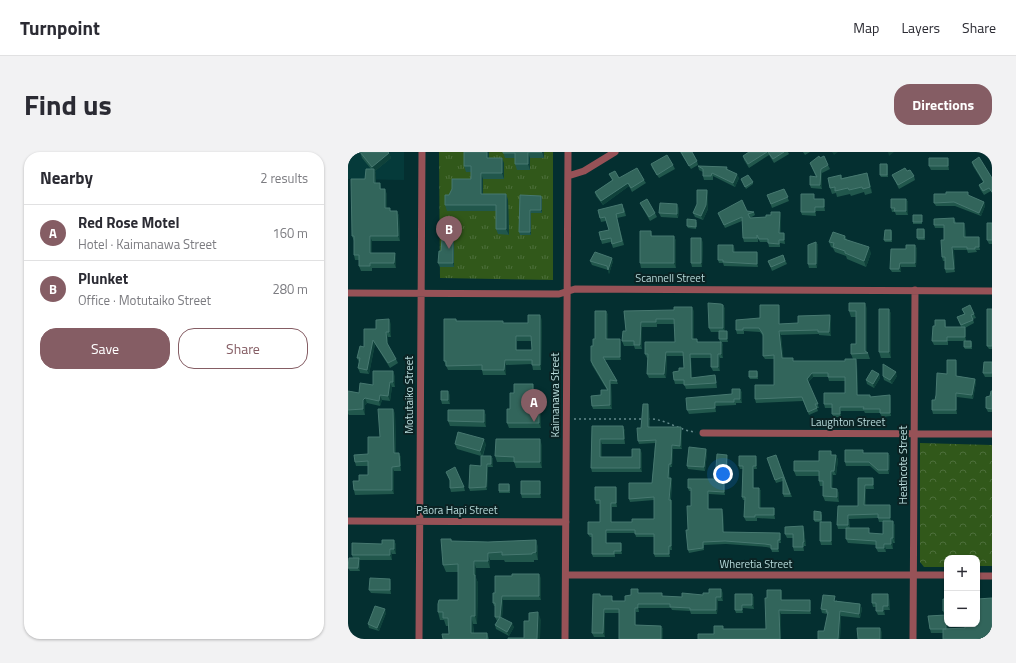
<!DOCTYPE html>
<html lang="en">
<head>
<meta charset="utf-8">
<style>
	:root { --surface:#fff; --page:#f2f2f3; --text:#2b2b33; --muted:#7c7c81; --line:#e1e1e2; --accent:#855d64 }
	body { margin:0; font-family:"Titillium Web",sans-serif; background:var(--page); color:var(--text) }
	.controls { position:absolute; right:12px; bottom:12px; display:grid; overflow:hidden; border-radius:8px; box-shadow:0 1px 3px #0004 }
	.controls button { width:36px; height:36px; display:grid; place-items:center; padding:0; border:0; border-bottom:1px solid var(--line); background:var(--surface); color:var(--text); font:20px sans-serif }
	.you { position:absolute; left:375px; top:322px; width:14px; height:14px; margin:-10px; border:3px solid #fff; border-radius:50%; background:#1a73e8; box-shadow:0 0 0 6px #1a73e833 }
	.badge { display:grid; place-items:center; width:26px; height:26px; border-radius:50%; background:var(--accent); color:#fff; font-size:13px; font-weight:700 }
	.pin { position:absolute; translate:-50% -33px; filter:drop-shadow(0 1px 2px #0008) }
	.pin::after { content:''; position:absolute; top:21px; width:14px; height:12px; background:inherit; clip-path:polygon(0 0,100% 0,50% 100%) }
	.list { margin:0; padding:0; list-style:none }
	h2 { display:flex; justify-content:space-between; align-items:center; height:52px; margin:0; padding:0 16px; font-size:17px }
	h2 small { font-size:13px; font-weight:400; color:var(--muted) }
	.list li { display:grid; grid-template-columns:26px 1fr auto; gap:12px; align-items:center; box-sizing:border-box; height:56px; padding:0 16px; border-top:1px solid var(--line) }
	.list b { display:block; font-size:15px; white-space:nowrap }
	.list p { margin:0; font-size:13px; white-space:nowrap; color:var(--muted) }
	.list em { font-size:13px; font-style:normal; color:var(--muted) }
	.actions { display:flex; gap:8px; padding:12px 16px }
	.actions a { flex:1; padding:9px 0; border:1px solid var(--accent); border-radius:16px; text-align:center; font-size:14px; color:var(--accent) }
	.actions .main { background:var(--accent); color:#fff }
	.map { position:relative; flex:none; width:644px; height:487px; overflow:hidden; border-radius:16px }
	header { display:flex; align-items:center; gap:24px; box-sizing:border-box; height:56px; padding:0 20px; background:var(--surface); border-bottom:1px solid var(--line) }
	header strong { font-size:19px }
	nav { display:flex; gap:22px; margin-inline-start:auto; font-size:14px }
	.intro { display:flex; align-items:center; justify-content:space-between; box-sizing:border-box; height:96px; padding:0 24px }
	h1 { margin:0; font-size:28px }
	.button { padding:10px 18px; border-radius:16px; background:var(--accent); color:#fff; font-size:14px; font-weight:700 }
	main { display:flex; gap:24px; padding:0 24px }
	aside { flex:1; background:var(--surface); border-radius:16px; box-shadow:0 1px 3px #0004 }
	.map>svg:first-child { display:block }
	.built { fill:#053a3a }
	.grass { fill:url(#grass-tufts) }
	.park { fill:url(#park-crowns) }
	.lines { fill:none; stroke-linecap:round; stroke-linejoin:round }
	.path { stroke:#62898a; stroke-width:1.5; stroke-dasharray:2 3; stroke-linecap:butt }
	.street { stroke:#975257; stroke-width:7 }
	.wall { fill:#21574c; fill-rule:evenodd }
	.shaded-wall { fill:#0f413a }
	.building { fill:#32655b; stroke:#477870; fill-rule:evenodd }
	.labels { text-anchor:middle; stroke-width:4; stroke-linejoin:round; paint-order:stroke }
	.street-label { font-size:11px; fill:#b9dcdc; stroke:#0b2324 }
</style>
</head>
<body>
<header>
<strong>Turnpoint</strong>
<nav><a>Map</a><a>Layers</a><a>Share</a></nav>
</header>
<div class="intro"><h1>Find us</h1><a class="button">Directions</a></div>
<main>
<aside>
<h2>Nearby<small>2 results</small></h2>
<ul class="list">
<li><span class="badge">A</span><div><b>Red Rose Motel</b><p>Hotel · Kaimanawa Street</p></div><em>160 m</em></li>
<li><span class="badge">B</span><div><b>Plunket</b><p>Office · Motutaiko Street</p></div><em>280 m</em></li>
</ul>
<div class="actions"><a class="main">Save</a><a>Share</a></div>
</aside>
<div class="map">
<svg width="644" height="487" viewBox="0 0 644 487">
	<defs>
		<pattern id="grass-tufts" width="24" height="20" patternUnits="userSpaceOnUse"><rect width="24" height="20" fill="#31581a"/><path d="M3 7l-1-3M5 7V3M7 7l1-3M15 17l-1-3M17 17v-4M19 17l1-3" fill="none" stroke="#4d6f3b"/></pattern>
		<pattern id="park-crowns" width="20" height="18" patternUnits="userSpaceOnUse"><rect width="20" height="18" fill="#31581a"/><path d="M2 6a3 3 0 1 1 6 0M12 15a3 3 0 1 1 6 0" fill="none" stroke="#4d6f3b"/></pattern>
	</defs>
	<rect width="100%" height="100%" fill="#042f30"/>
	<path class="built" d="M0 0H56V28L0 27Z"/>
	<path class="grass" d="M91 0H205V128L92 126Z"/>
	<path class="park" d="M572 291 644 293V414H629V406H599V415H576L572 410Z"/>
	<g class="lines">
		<path class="path" d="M226 267H294
			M300 267C317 266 331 279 348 280"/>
		<path class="street" d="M220 24 236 19 267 0
			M0 141 211 142 227 137 644 139
			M355 281 644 282
			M0 369 218 370
			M218 423H599
			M629 424H644
			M71 487 74 0
			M217 487 220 0
			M565 487 567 138"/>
	</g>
	<path class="wall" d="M12 0 41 1 43 6 27 19 28 22V31H32L33 37 39 42V56L43 59H49L51 64 52 89H24V101L48 106V116H24V119H13L11 114V108H7L6 103V89L4 84 17 27 23 17 14 6Z
		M155 0H196V6H182V18H169L167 12V6H157Z
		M332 0H344L349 9 350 13 343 17Z
		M401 0H440L441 2 426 11 421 3 401 16 396 8 395 4Z
		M455 0H462L457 3Z
		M141 6 156 11V27H135V42H158L160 48 161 83 150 82 148 77V59H99L97 53 101 43 123 27V20H118L116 14Z
		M472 6 480 13 482 17 474 21V37L463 36 462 33 468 25 462 11Z
		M601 9V18H583L581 14Z
		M624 10 644 26V42L643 39 636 43 632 37 631 33 635 30 625 14Z
		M303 12 325 13 327 17 311 26 304 16Z
		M539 12 540 14V25H533L532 23Z
		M350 14 379 15 380 18 391 26 387 35 365 24V28H356L355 24V20L351 18Z
		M559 19 566 24 567 28 551 37 544 23Z
		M519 21 521 27 524 41 517 43 516 40 503 44 502 42 489 45 488 41 484 42 482 36 493 23 494 26Z
		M261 22 271 26 296 28 298 31 284 40 281 34 255 53 248 44 247 40 264 28Z
		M393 27 405 30V32L398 37Z
		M436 37 441 49 424 56 419 43Z
		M359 38 360 42V57L355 68 347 65 345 61Z
		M172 43 194 47V61H183V83H172L171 80Z
		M621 44 636 50 637 54 633 64 607 54H588L586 51Z
		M468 47H476L477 51V59H468V64L454 63 453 60Z
		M558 47 560 50V63H548L547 60H544L543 56Z
		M292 51 307 61 309 65 302 69 294 55Z
		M276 56 278 64 269 66 276 93 265 96 263 90 254 92 253 88 261 78 258 69 253 70 252 66Z
		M331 56 330 66 313 65 311 61Z
		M399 59 406 60 407 63 402 66 418 65 433 63V81H436L437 84V92L432 91V95H421L420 90H412L410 87V90H396L395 86 394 69 377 76 370 61Z
		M574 65V72H565V70Z
		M606 66 608 71 617 74 618 85H631L632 88V98H628L629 100 620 101 619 98H606L607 120 598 121 597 117V109H595L594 105 596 88V76H587L586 73Z
		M349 70 348 77 340 76 339 74Z
		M644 71V92H641L639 88Z
		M576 77 577 79V88H570L569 86Z
		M543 78 544 80V90H537L536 88Z
		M303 79 304 84H326L328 89V116H293L292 111Z
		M497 84 499 88 523 101 518 115 499 107 498 104 487 100 485 96 483 95 481 90Z
		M355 90 354 115H344L343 111Z
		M468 90 470 93 469 116H461L460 112Z
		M106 91V115H92L90 111 93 99Z
		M567 93 569 97 568 115H553V120H544L542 117 558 97Z
		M387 97V100H409L410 104V115L376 114 375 111H371L370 108Z
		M435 103 439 112 424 119 420 109Z
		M242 109H265L261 122 260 118 244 113Z
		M375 153 377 157V179H379L380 183V190H374L375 194V206H372V219H365L363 215V206H343L344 226 368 228 369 236 338 237 336 232H327L326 228 331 219 336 216 335 204H319L318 226H301L299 222 300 206H299L297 202 327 190V172H309V175H294V197H287L286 194H276L274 189 278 179 276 159H346V187H349L350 190H372L371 187V180H363L361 176Z
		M519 156V201H520L522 207H505L503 202 508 192V165H503L501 159Z
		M432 157V172L450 171 483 167V184L471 183V182L433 183 435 206 446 209 509 211 510 243H522L523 245 543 247V264L534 265 532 261H517L516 259H493V265H486L484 262V256H477L476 252 497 241V229H481L480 225H465L460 230 471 256H469L470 259 461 263 455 249 408 251 407 247 426 233V207H417L415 204V184L412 180 396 179V182H389L388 178Z
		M541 157 543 162V206H533L531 200Z
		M614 157 626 162 628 166 625 167 626 171 617 176 618 179V189H623L624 191V197H617L616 195V189H600V193H586L584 189 587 174 597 168 598 172V175H613L609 165 616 162Z
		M644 157V197H641L639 194Z
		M258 159 260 163V187L273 191V208H257L269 229 270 232H263L264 257H245L244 254 259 238 244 213 243 209 245 194 247 187Z
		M108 167 109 169 156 171H180L194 168 193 218H185L184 212 158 213V223H135L134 218H100L96 209ZM169 189H184V198H169Z
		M43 172V185H40V194L48 207 50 211 42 216 27 192 21 222 12 221 10 216 11 210 9 206 16 195 28 177Z
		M644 210V225H637L635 221Z
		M609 211V224L627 227 628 230 625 247 609 245V262H585L584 258 587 248 599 222Z
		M409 219 410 221V227H402L401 225Z
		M531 222 532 226 526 236 519 232 518 228Z
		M47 224V235H44L42 249 34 248 32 254 19 251 17 253V263H1L0 262V239L11 241 25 233Z
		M535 224H549L544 232 536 228Z
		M186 237 187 257 193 262V276H161L159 271 166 241Z
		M392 237 394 241V251H388V253L368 254V260L341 262 339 258 384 242Z
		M644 239V260H640L638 256Z
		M102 243V252H94L93 248Z
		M301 256 302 275H333L334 279V297H325L324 315H322V326H323L324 329 323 348 324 352V398H322V405H307L306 402V385H288L287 381H259V391H273L274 395V402H267V405H245L244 402V385H242L240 382 252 370V352H248L247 348 268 335 269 338V355H264V370H284L306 367V348L282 350 281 347 304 331 307 291 291 292 290 289 293 276Z
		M136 258 138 264V275L102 274 100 269Z
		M47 261 48 301 53 305V319H46V342L7 343 6 338 11 329 20 323V314H8L7 310 20 302 32 285Z
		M244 274H275L277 279V292H254V305H284L294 301V320H244L243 316Z
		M107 292H138L135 304H143L145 307V315H140L139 338 122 339 121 336 133 314V304L109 297Z
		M194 293V316H168L166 310H149L147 304Z
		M358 297 359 301 357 319 340 317 339 314Z
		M516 301H540L542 304 541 322H531L522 314H498L497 310Z
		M428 303 444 345H436L435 342V329L428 331 419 306Z
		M484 303H488L490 308 488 323H485L484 336 491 341V350L477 349 475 344V334H472L471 329V324H448L446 319Z
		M380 307 379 321 370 320 368 316Z
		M409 308V317H406V336H411L413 339V356H426L427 359V367L409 366V369H398L396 365 397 348H395L394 345 395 317H392L391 314Z
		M98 320 116 335 117 339 103 340 102 336V329Z
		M510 326 526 329V337H518V353H542L543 356V369H545L547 374V391H545V397H538V400H530L528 396V393L500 391 498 387V377H490L489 373 510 354ZM530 366 531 370H535V382L522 381 502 376 501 367Z
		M192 329 193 332V346H174L173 342Z
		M377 330V343L361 342V357L375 360 376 380 432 381 433 383V391H431V400H424L423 396 418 395 378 392 356 393V398L341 401 340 398V378L343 354V339H341L340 336Z
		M161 332 162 334V341H151V339Z
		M474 362V370H467L466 368Z
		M484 374V393H473L472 389Z
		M456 378 458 394H456V399H446L445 395V386H439L437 382Z
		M103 387 104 389 140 390 188 388 190 396V408H186V410H157L156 408H142V416H128V426L130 431 129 472H125L126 481H139L141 487H95L101 482 100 474H98L96 468H92L90 460 110 448V420H98L95 413Z
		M46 388 48 393V402H44V408H11L12 410V419H2L0 416 5 406 4 403 34 392Z
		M193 426V448H155L154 466 166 475 161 484 148 477 147 473 150 469H149L147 465V454H146L145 451 147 441Z
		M43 431V442L23 441 21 438Z
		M433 438 434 442V448H462L463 452V462H433V487H350L366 482 376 477H418L419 446Z
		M291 441 315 444 334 445 375 441V449H370L369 462H343L342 459 324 458 323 456H291V460H288V473L313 474 315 477V487H271V461H257V485H246L244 481 252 442 253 444 265 448V449H277Z
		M404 442 406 446V457L395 456V461H388L387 458Z
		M541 445 542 458H536L537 463H530L528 459V455H525L524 451Z
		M599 447V462L596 463 595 459Z
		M489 448V449L512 452 514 457 512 466 493 464 492 487H470L476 479 480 463 479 462 474 461 473 457Z
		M38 461 31 479 21 476 20 472Z
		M600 472V477L617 476 644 487H595V481H583L582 477Z"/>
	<path class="shaded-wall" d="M139 0H141V12L139 6Z
		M180 0 182 6V18L180 12Z
		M194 0H196V6Z
		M484 0H490L486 3Z
		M540 0H546L541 4Z
		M41 1 43 6 27 19 28 22 27 36 26 31V20L24 15Z
		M154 6 156 11V27L154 21Z
		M600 6 601 9V18L600 14Z
		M473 17 474 21V37L472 33Z
		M133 21 135 27V48L133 42Z
		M519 21 521 27 524 41 522 35Z
		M389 22 391 26 387 35 385 31Z
		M280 31 281 34 255 53 253 49Z
		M37 37 39 42V61L37 56Z
		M359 38 360 42V57L355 68 353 64Z
		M158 42 160 48 161 83 158 77Z
		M193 44 194 47V61L193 58Z
		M476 47 477 51V59L476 55Z
		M558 47 560 50V63L558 59Z
		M636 50 637 54 633 64 631 61Z
		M329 52 331 56 330 66 329 62Z
		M467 55 468 59V64L467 60Z
		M182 58 183 61V83L182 80Z
		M49 59 51 64 52 89 50 84Z
		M432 60 433 63V84L431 81Z
		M616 71 617 74 618 89 616 85Z
		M436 81 437 84V92L436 88Z
		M22 84 24 89V106L22 101Z
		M326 84 328 89V116L326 111Z
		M631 85 632 88V98L631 95Z
		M353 86 355 90 354 115 353 111Z
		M105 87 106 91V115L105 111Z
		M468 90 470 93 469 116 468 112Z
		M385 93 387 97V104L385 100Z
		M567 93 569 97 568 115 567 111Z
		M521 95 523 101 518 115 516 109Z
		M604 95 606 98 607 120 606 117Z
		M409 100 410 104V115L409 112Z
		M47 101 48 106V116L46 111Z
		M264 106 265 109 261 122 260 118Z
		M552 111 553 115V120L551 117Z
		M517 151 519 156V201L517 199Z
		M375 153 377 157V180L375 176Z
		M431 153 432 157V176L431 172Z
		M344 155 346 159V191L344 187Z
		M541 157 543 162V206L541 200Z
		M258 159 260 163V191L258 187Z
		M192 163 194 168 193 218 192 213Z
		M482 163 483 167V184L481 180Z
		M41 167 43 172V185L41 180Z
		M293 170 294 175V197L292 193Z
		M617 175 618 179V189L617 185Z
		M379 179 380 183V190L379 187Z
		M431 179 433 183 436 210 434 206Z
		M38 180 40 185V195L39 191Z
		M168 184 169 189V202L168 198Z
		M272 187 273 191V208L272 205Z
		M25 188 27 192 21 222 19 218Z
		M373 190 375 194V206L373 202Z
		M318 200 319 204 318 226 316 222Z
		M342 202 343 206 344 230 343 226Z
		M370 202 372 206V219L370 215Z
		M508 207 509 211 510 247 509 243Z
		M157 208 158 213V223L156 218Z
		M608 208 609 211V228L608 224Z
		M45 219 47 224V235L45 230Z
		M548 220 549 224 544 232 542 228Z
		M464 221 465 225 460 230 459 227Z
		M531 222 532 226 526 236 525 232Z
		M627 227 628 230 625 247 624 243Z
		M262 228 263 232 264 257 262 253Z
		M42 230 44 235 42 249 40 244Z
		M185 232 186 237 187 262 185 257Z
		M392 237 394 241V251L392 247Z
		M100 239 102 243V252L100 248Z
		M608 241 609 245V262L608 258Z
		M32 243 34 248 32 254 31 249Z
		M542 243 543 247V264L542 261Z
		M17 246 19 251 17 253V263L15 257V248Z
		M367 250 368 254V260L367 256Z
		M300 252 301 256 302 279 300 275Z
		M492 255 493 259V265L492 262Z
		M45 257 47 261 48 306 46 301Z
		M191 257 193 262V276L191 271Z
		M136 258 138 264V275L136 270Z
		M275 274 277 279V292L276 287Z
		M333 275 334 279V297L332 294Z
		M136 287 138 292 134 304 132 299Z
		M192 287 194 293V316L192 310Z
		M252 287 254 292V310L252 305Z
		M324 293 325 297 324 315 323 312Z
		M292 297 294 301V320L292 316Z
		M358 297 359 301 357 319 356 315Z
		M51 301 53 305V319L52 314Z
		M540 301 542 304 541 322 540 318Z
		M379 303 380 307 379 321 378 317Z
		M488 303 490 308 488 323 486 319Z
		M143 304 145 307V315L143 312Z
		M408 304 409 308V317L408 314Z
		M139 312 140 315 139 338 138 335Z
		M321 312 322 315V329L320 326Z
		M405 314 406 317V339L405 336Z
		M44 315 46 319V342L44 338Z
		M483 319 485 323 484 341 483 336Z
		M323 326 324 329 322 352 321 348Z
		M525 326 526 329V337L525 333Z
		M376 327 377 330V343L376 340Z
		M192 329 193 332V346L192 342Z
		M517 333 518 337V356L516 353Z
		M268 335 269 338V355L268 351Z
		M411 336 413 339V359L411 356Z
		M489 337 491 341V350L489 345Z
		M360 339 361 342V360L360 357Z
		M323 348 324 352V398L323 394Z
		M263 351 264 355V373L263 370Z
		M542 353 543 356V370L542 366Z
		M426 356 427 359V367L426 363Z
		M374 357 375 360 376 383 375 380Z
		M500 363 501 367 502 377 500 373Z
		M545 369 547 374V391L545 386Z
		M483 370 484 374V393L483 389Z
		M455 374 456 378 458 394 456 390Z
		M258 378 259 381V395L258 391Z
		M432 381 433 383V391L432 388Z
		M543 386 545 391V397L543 392Z
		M46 388 48 393V402L46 397Z
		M188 388 190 396V408L188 400Z
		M430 388 431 391V400L430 397Z
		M455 390 456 394V399L455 395Z
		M273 391 274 395V402L273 399Z
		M536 392 538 397V400L536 396Z
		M321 394 322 398V405L321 402Z
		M42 397 44 402V408L42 403Z
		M140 401 142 408V416L140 409Z
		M11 406 12 410V419L10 416Z
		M126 409 128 416V426L130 431 129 472 127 464Z
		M191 422 193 426V448L191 444Z
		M42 427 43 431V442L42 438Z
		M373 437 375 441V449L373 445Z
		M433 438 434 442V452L433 448Z
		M404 442 406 446V457L404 453Z
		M540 442 541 445 542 458 540 454Z
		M154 444 155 448 154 469 152 465Z
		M368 445 370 449 369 462 368 458Z
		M462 448 463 452V462L462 459Z
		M290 452 291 456V460L290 456Z
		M512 452 514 457 512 466 511 462Z
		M394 453 395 456V461L394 458Z
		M535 454 536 458 537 463 535 459Z
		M287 456 288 460V477L287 473Z
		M37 457 38 461 31 479 29 476Z
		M256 457 257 461V485L255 481Z
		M431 458 433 462V487H432Z
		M492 459 493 464 492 487H490Z
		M190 460 193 468 192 487H189Z
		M598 463 599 466V472H600V481L598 477Z
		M123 464 125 472 126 487 123 481Z
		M164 471 166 475 161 484 159 480Z
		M313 474 315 477V487H313Z
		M532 476 534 480V487H533Z"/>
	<path class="building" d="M12 0H40L41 1 24 15Z
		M116 0H139V6H154V21H133V42H158V77H148V53H97V43H101L104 37V27H123V14H116Z
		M155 0H194H180V12H167V1H155Z
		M333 0H344L349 9 341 14Z
		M401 0H419L400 12 395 4Z
		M420 0H436L425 7Z
		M319 3 325 13 309 23 303 12Z
		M471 4 472 6 476 4 480 13 473 17 472 33H462V24L469 25 462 11Z
		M631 5 644 26V40L641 36 635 39 631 33 636 30 624 10Z
		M581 6H600V14H581Z
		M532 12H539V23H532Z
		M350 14 379 15 378 17 389 22 385 31 364 21 363 24H355V17Z
		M289 16 296 28 283 36 280 31 253 49 247 40 265 28 261 22 267 19 271 26Z
		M557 16 559 19 562 18 566 24 550 33 544 23Z
		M18 17H26V31H32V37H37V56H42V59H49L50 84H22V101H47L46 111H22V114H11V103H6V84H4L3 27H17Z
		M519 21 522 35 515 37 514 35 501 38 500 36 487 39V35L482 36 480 26 493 23V27Z
		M400 23 405 30 397 35 393 27Z
		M436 37 440 45 423 52 419 43Z
		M349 38H359L358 53 353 64 345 61 349 52Z
		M598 40H620V43L636 50 631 61 606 50 586 51V42H598Z
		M453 42H466V47H476V55H467V60H453Z
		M172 43 193 44V58H182V80H171Z
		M299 47 307 61 301 65 292 51Z
		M543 47H558V59H546L547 56H543Z
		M394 48 399 59 406 60 400 62 402 66 418 65V63H423V60H432L431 81H436V88H431V92L420 91V87H411L409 83V86H395L394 65 376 73 370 61Z
		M312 51 329 52V62L311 61Z
		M274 52 276 60 268 62 274 89 264 92 263 86 253 88 251 80 261 78 257 65 252 66 250 58Z
		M565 63H574V70H565Z
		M606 66V71H616V85H631V95H627V97H619V95H604L606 117H597V105H594L593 88H596V73H586V67Z
		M339 67 348 68V75L339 74Z
		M639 71H644V88H639Z
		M569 77H576V86H569Z
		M537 78H543V88H536Z
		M292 79H303V84H326V111H292Z
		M485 80 497 84 496 87 521 95 516 109 497 101V99L485 95 486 91 481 90Z
		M343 86H353V111H343Z
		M94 87H105V111H90L91 99H93Z
		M468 90V112H460V93Z
		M370 93H385V100H409V112L375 110V108H370Z
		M558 93H567V111H552L551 117H542L543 97H558Z
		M247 100 264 106 260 118 259 114 242 109Z
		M435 103 437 109 423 115 420 109Z
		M360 151 373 152 375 153V176H361Z
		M501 151H517V199L520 201 503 202V192H508V159H501Z
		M412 153H431V172L450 171V164L482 163 481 180H470V178L431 179 434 206H445V209H497V207H508L509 243H522V245L542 243V261H532V257H515L516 255H492V262H484V252H476V241H497V225H480V221H464L459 227 470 252H467L469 256 460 260 454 245 407 247V233H426V203L415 204V182L411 176H395V178H388V168L412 166Z
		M622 153 626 162 623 163 625 168 613 173 609 165 617 162 614 157Z
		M326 155H344V187H349V190H373V202H370V215H363V202H342L343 226 367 223 368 231 336 233V228H326L325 220 331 219V216H336L335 200H318L316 222H299L300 202H297V190H327L326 167H308V170H293L292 193H286V189H274L275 179H278L276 159 326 158Z
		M531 157H541V200H531Z
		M639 157H644V194H639Z
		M247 159H258V187H272V205H255L269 229 262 228V253L244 254 243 244 253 243V238H260L243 209V194H245V187H247Z
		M180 163H192V213H184V208H157L156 218H134V213L98 214V209H96V167H108V169H155V171H180ZM168 184H183L184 198H168Z
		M41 167V180H38L39 191 48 207 40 211 25 188 19 218 10 216 12 206H9L12 194 16 195V177H28V168Z
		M587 168H597V175H617V185H599V189H584L585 174H587Z
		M371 179H379V187H371Z
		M616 189H623V195H616Z
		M599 208H608V224L627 227 624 243 608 241V258H584V248H587L588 243 589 221 599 222Z
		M636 210H644V221H635Z
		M535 212 548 220 542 228 535 224Z
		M524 218 531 222 525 232 518 228Z
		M25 219H45V230H42L40 244 32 243 31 249 17 246 15 248V257L0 258V239L11 241 12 231 25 233Z
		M401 219H409V225H401Z
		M166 232H185V257H191V271H159V257H162V241H166Z
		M384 237H392V247H386V250H367V256L339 258 338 246 384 242Z
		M93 239H100V248H93Z
		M643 239H644V257L638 256V245L642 244Z
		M295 252H300V275H333L332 294 324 293 323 312H321L320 326H323L321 348H323V394H321V402H306V382H287V378H258V391H273V399H266V402H244V382H240V370H252V348H247V335H268V351H263V370H284V367H306V345L281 347V331H304L308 288 290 289 289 276H293Z
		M30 257H45L46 301H51L52 314 44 315V338H6L5 329H11V323H20V309L7 310 6 303 20 302V285H32Z
		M100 258H136V270L100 269Z
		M244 274H275L276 287H252V305H284V297H292V316H243Z
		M110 280 136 287 132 299 107 292Z
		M148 287H192V310H166V305L147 304Z
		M341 295 358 297 356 315 339 314Z
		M497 298H515V301H540V318H530L521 310H497Z
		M471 299H483V303H488L486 319H483V336L489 337V345L475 344V329H471V319H446V309H471Z
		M369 302 379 303 378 317 368 316Z
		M428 303 442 342H435V325L427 328 419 306Z
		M133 304H143V312H139L138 335 121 336 122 313 133 314Z
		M391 304H408V314H405V336H411V356H426V363H407V365H396L397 345H394L395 314H391Z
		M107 315 116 335 102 336V328L98 320Z
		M510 326H525V333H517L516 353H542V366H530V362L500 363V373H489L490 354H510Z
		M340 327H376V340L360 339V357H374L375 380 432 381V388H430V397H423V393L417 392 377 389 355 390V396L340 398 338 378H340L339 354H343V336H340Z
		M173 329H192V342H173Z
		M151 332H161V339H151Z
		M466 359 473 360V368H466Z
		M535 369H545V386H543V392H536V396H528V389L498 387V376H521V381L535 382Z
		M472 370H483V389H472Z
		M455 374 456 390H455V395H445V382H437V375Z
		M93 387H103V389L140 390 188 388V400L184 401V402L154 403V400L140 401V409H126V423H127V464H123V481H139V487H95L94 482H101L100 466H95V460H90V452L91 448H110V412L95 413Z
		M34 388H46V397H42V403H4V391L34 392Z
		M1 406H11L10 416H0Z
		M164 422H191V444H154L152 465 164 471 159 480 147 473 152 465H147V451H145V441H147V424H164Z
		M22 426 42 427V438H21Z
		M283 437H290V441H314V444L334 445V441L355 443V441H361V437H373V445H368V458H342V456L322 455V452H290V456H287V473L313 474V487H271V457H256L255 481H244L245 442H252V444H264V449H277V444L283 443Z
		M419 438H433V448H462V459L431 458 432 487H350V482H366V474H375V477H418L417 446H419Z
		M387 442H404V453H394V458H387Z
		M524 442H540V454H535V459H528V451H524Z
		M475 443 487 444 486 449 512 452 511 462 492 459 490 487H470V479H476L480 460H478L479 458 473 457Z
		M644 446V487H595V477L617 476V472H629V447Z
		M595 447H599V459H595Z
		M27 454 37 457 29 476 20 472Z
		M190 460 189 487H160V486H176V469H181V461Z
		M598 463V477H582L580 464Z
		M509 476H532V487H510Z"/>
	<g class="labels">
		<g class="street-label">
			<text x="322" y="130">Scannell Street</text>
			<text transform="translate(61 243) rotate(-90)" y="4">Motutaiko Street</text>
			<text transform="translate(207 243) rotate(-90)" y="4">Kaimanawa Street</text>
			<text x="500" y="274">Laughton Street</text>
			<text transform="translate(555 313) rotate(-90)" y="4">Heathcote Street</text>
			<text x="109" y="362">Pāora Hapi Street</text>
			<text x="408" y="416">Wheretia Street</text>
		</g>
	</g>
</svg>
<div class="controls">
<button>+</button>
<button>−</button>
</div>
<div class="you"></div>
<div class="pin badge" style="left:186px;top:270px">A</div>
<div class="pin badge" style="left:101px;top:97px">B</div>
</div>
</main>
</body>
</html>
